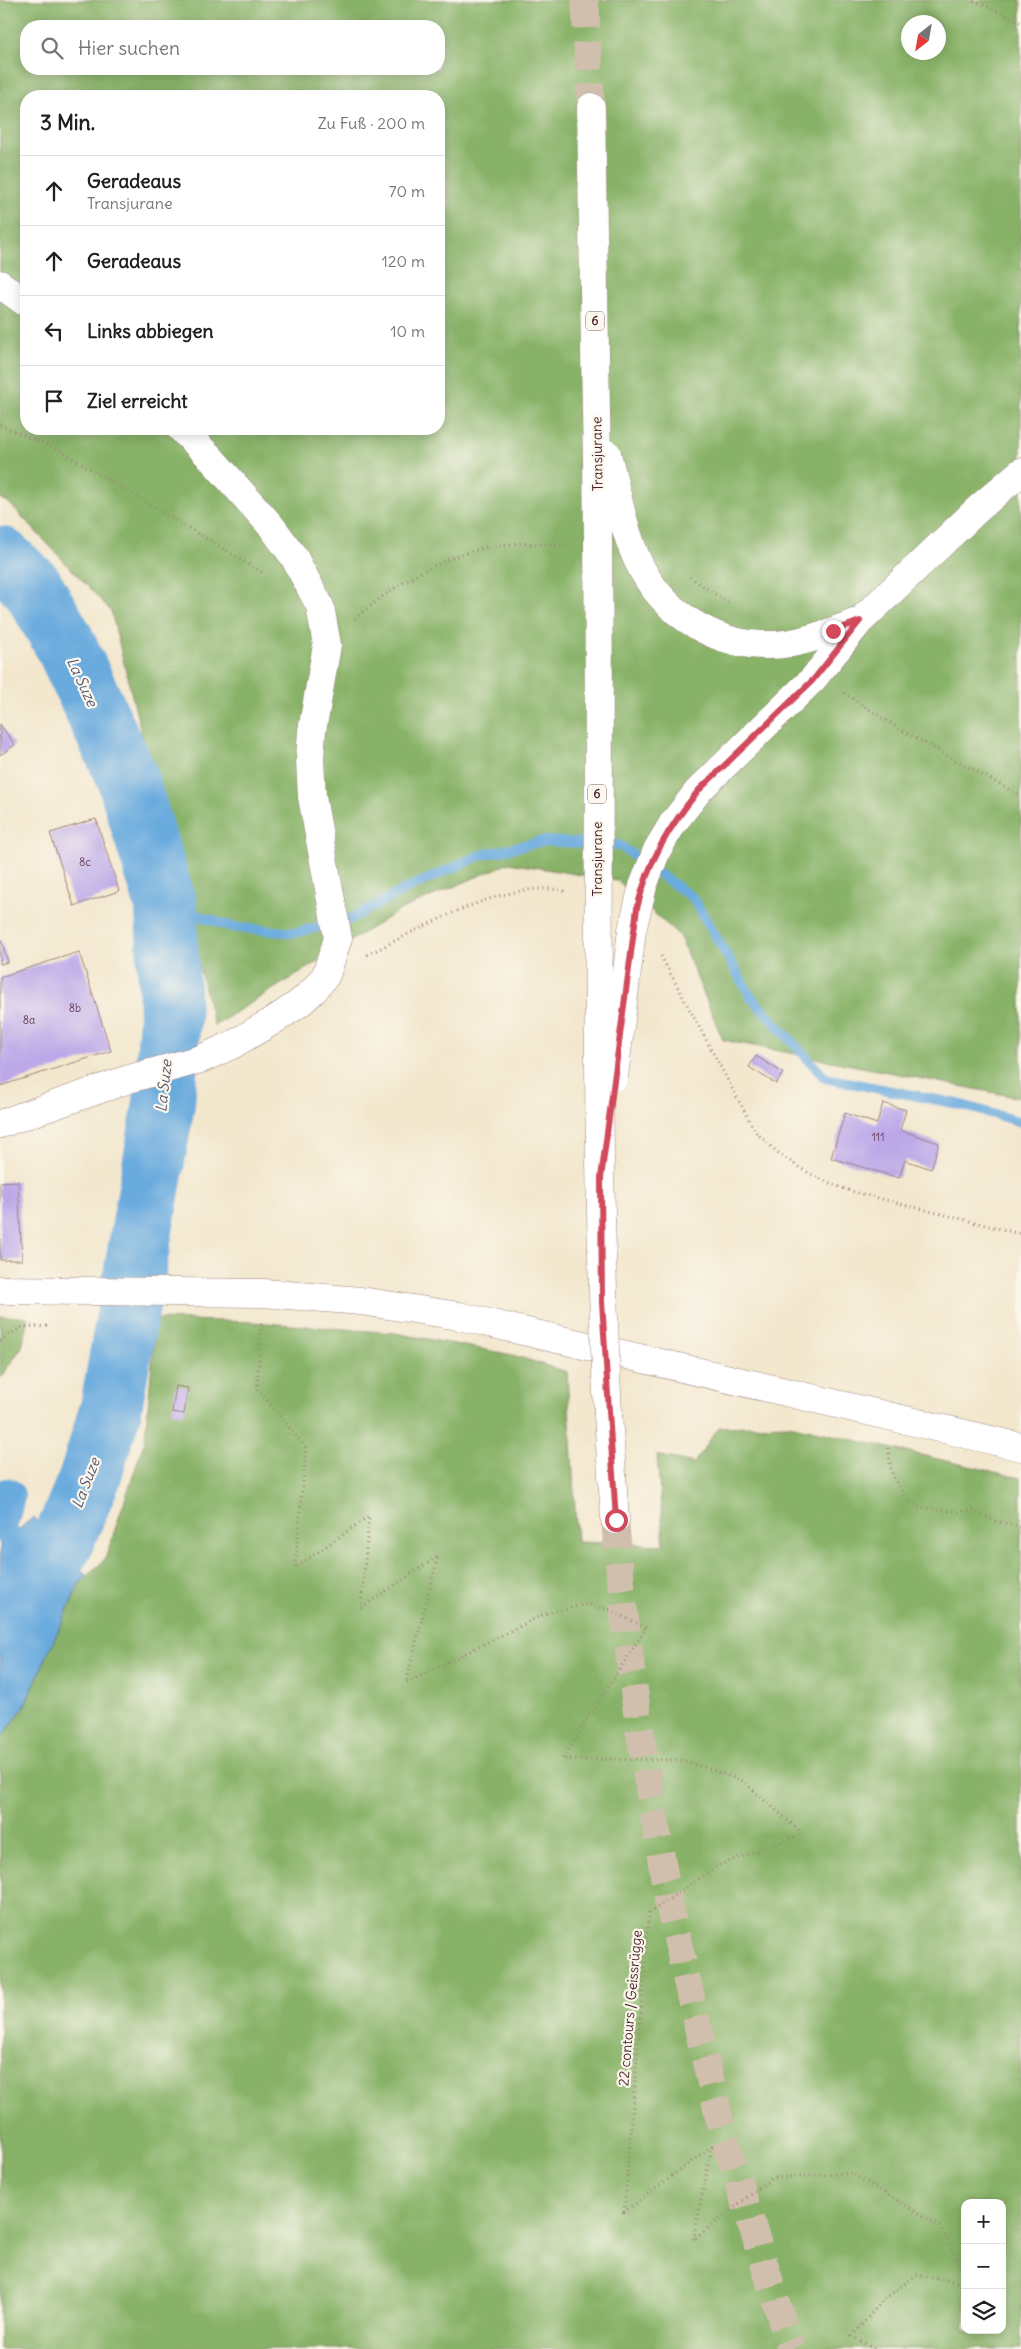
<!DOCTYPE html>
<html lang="de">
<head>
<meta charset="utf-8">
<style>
	:root { --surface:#fff; --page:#f2f2f2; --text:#202124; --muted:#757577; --line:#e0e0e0 }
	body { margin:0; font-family:Delius,sans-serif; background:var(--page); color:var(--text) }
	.controls { position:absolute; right:15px; bottom:15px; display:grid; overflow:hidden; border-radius:10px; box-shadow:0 2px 12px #0003 }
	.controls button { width:45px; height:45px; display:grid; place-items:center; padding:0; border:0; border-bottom:1px solid var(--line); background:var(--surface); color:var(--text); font:25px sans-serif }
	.compass { position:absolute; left:901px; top:15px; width:45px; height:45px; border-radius:50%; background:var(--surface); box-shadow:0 2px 12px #0003; rotate:211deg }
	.stop { position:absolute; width:15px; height:15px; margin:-11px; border:4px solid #d1495b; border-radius:50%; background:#fff }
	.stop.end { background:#d1495b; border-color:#fff; box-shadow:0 1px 5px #0008 }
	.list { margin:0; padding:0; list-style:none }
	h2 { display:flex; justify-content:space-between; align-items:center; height:65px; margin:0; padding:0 20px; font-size:21px }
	h2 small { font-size:16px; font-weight:400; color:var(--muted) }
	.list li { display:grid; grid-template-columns:32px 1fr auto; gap:15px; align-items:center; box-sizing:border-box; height:70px; padding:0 20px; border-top:1px solid var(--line) }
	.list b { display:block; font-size:19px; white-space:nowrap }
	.list p { margin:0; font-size:16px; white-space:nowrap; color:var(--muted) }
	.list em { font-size:16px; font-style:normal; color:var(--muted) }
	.icon { flex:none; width:28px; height:28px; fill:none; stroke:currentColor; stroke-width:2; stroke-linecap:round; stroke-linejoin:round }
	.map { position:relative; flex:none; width:1021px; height:2349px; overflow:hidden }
	.search { position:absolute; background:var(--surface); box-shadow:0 2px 12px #0003; left:20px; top:20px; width:425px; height:55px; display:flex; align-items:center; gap:12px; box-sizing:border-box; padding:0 18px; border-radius:20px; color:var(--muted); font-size:19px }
	.panel { position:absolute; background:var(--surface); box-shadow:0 2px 12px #0003; left:20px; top:90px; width:425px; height:345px; border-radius:20px }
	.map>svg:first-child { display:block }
	.forest { fill:#88b268; stroke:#69684a; fill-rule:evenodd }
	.water { fill:#6aabde; stroke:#5a6584 }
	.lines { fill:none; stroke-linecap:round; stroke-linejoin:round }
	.stream { stroke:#6aabde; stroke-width:10 }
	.canal { stroke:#6aabde; stroke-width:36 }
	.river { stroke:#6aabde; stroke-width:62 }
	.building { fill:#bca8e8 }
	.major-tunnel { stroke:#d1bfad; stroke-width:28; stroke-dasharray:28 14; stroke-linecap:butt }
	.minor-casing { stroke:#9e837c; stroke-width:29 }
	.major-casing { stroke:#9e837c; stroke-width:29 }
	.path { stroke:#9e837c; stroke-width:3; stroke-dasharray:1 4; stroke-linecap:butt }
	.minor { stroke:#fff; stroke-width:28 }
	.major { stroke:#fff; stroke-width:28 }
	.major-bridge-casing { stroke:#9e837c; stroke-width:29; stroke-linecap:butt }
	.major-bridge { stroke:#fff; stroke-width:28 }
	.route { stroke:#d1495b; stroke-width:6 }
	.labels { text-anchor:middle; stroke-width:4.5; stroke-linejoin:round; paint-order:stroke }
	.number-label { font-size:11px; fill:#66415a }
	.shield { fill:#fbf7ec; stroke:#7f6065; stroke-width:1 }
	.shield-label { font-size:12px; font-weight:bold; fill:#4a1f2b }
	.street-label { font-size:14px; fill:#4a1f2b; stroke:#fbf7ec }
	.water-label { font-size:15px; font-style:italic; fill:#575773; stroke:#fbf7ec }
</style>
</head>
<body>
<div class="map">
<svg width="1021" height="2349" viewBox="0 0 1021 2349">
	<rect width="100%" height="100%" fill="#fbf7ec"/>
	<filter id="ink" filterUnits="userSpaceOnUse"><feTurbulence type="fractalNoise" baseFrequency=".02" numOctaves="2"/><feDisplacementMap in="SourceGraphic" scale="10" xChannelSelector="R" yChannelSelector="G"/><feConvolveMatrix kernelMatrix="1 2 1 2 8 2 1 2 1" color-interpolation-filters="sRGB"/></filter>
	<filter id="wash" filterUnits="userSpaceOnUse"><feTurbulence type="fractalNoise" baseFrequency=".0096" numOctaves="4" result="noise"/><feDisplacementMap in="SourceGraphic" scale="20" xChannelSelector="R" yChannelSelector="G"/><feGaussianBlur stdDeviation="1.12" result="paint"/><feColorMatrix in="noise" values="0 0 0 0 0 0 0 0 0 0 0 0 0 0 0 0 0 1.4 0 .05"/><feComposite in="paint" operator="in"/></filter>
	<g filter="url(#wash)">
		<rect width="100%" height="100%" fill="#f3e7cd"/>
		<path class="forest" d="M0 0H1021V1098L723 1040 679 935 618 881 509 863 400 910 214 1026 111 611 8 502 0 498ZM908 22H938V52H908ZM26 26H439V69H26ZM26 96H439V429H26Z
			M0 1316 28 1317 22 1347 0 1378Z
			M156 1319 253 1322 395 1333 513 1355 567 1372 577 1542 664 1545 657 1455 694 1463 719 1427 789 1425 1021 1478V2349H0V1740L24 1707 79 1584 105 1559 145 1440ZM965 2203H1002V2330H965Z"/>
		<path class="water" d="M0 1501 16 1503 13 1525 18 1530 34 1517 87 1576 79 1584 24 1707 0 1740Z"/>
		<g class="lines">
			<path class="stream" d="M166 905 232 927 294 933 350 919 408 888 481 855 543 841 619 845 693 898 751 997 825 1078 958 1104 1021 1122"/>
			<path class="canal" d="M0 1524 7 1496"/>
			<path class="river" d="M0 557 32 586 64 642 127 777 166 905 170 1017 164 1103 111 1408 90 1477 61 1546 0 1624"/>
		</g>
		<g id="blocks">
			<path class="building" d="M0 724 15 745 0 755Z
				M96 819 119 891 74 906 50 833Z
				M0 937 8 962 0 964Z
				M79 952 111 1051 0 1086V977Z
				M756 1056 783 1073 776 1084 749 1067Z
				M883 1103 906 1110 900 1130 939 1143 931 1169 905 1160 899 1178 831 1158 845 1113 877 1124Z
				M18 1181 22 1260H0V1182Z
				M176 1386 188 1388 184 1414 172 1412Z"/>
		</g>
	</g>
	<g filter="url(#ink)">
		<use href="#blocks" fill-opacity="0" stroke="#9e837c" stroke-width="1"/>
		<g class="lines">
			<path class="major-tunnel" d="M585 0 591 107
				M615 1520 623 1606 639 1728 669 1904 723 2134 791 2349"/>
			<defs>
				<path id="minor" d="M0 284 26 303
					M0 1124 129 1079 201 1059 232 1045 276 1019 301 1002 314 990 326 975 338 938 312 797 310 759 312 731 327 645 320 606 294 557 272 527 209 456 181 429"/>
				<path id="major" d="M591 107 596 411
					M860 621 979 508 1021 472
					M0 1290 263 1293 361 1301 459 1316 1021 1447
					M608 1414 615 1520"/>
			</defs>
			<use href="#minor" class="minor-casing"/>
			<use href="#major" class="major-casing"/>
			<path class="path" d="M974 0 1021 23
				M0 425 59 450 265 574
				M690 577 728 603
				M355 619C392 585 444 555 494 546 517 542 543 544 567 545
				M844 693 901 730 1021 796
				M367 955C418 930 511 875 568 892
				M661 956 755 1131C784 1162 815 1179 854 1192L1021 1234
				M261 1324 257 1388 306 1448 295 1568 369 1516 361 1608 438 1556 406 1683 544 1614 586 1604 610 1610 646 1628 562 1759 683 1760 743 1781 803 1834 719 1865 649 1913 624 2212 712 2146 693 2240 772 2178 852 2173 940 2226 965 2276
				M0 1341 22 1327 48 1326
				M888 1448 892 1474 907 1501 919 1507 933 1509 961 1512 973 1510 995 1521 1021 1527
				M874 2349 852 2336 884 2299 916 2275 965 2283"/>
			<use href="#minor" class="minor"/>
			<use href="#major" class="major"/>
			<defs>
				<path id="major-bridge" d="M596 411C604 745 591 1080 608 1414
					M607 454C616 487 622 525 636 557 662 617 725 654 791 643 815 639 838 629 860 621
					M614 1077 632 930 643 886 657 850 673 823 699 790 813 679 860 621"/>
			</defs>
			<use href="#major-bridge" class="major-bridge-casing"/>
			<use href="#major-bridge" class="major-bridge"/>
		</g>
	</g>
	<g class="lines" filter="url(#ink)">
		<path class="route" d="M616 1520 602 1302 601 1178 637 908C649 860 668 828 699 790L813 680 860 621 833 631"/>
	</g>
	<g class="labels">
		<g class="number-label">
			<text x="85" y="866">8c</text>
			<text x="75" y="1012">8b</text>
			<text x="29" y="1024">8a</text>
			<text x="878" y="1141">111</text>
		</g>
		<g class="shield">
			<rect x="586" y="311.5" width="18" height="19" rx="4"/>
			<rect x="588" y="784.5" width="18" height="19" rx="4"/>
		</g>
		<g class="shield-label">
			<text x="595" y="325">6</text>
			<text x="597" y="798">6</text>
		</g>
		<g class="street-label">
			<text transform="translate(597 454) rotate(-91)" y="5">Transjurane</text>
			<text transform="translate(597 859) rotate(-90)" y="5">Transjurane</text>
			<text transform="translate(630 2008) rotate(-85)" y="5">22 contours / Geissrügge</text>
		</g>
		<g class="water-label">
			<text transform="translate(82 682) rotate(65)" y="5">La Suze</text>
			<text transform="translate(164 1086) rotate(-84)" y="5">La Suze</text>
			<text transform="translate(86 1483) rotate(-69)" y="5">La Suze</text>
		</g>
	</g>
</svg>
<div class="controls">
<button>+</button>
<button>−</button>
<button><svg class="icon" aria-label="layers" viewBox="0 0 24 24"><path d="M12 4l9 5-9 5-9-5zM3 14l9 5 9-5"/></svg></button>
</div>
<svg class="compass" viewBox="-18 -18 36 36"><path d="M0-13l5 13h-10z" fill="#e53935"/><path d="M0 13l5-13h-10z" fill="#757577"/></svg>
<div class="stop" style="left:616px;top:1520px"></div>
<div class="stop end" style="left:833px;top:631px"></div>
<div class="search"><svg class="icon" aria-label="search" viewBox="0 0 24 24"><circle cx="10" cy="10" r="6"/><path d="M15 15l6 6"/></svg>Hier suchen</div>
<section class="panel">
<h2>3 Min.<small>Zu Fuß · 200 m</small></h2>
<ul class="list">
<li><svg class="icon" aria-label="ahead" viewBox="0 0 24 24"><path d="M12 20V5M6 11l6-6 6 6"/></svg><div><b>Geradeaus</b><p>Transjurane</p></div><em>70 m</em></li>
<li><svg class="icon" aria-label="ahead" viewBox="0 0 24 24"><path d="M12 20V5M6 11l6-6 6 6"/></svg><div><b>Geradeaus</b></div><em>120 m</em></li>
<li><svg class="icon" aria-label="left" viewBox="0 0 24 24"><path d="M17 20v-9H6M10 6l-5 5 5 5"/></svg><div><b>Links abbiegen</b></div><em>10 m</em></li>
<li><svg class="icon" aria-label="arrive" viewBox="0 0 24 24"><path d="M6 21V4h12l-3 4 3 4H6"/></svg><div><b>Ziel erreicht</b></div></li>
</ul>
</section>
</div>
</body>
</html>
